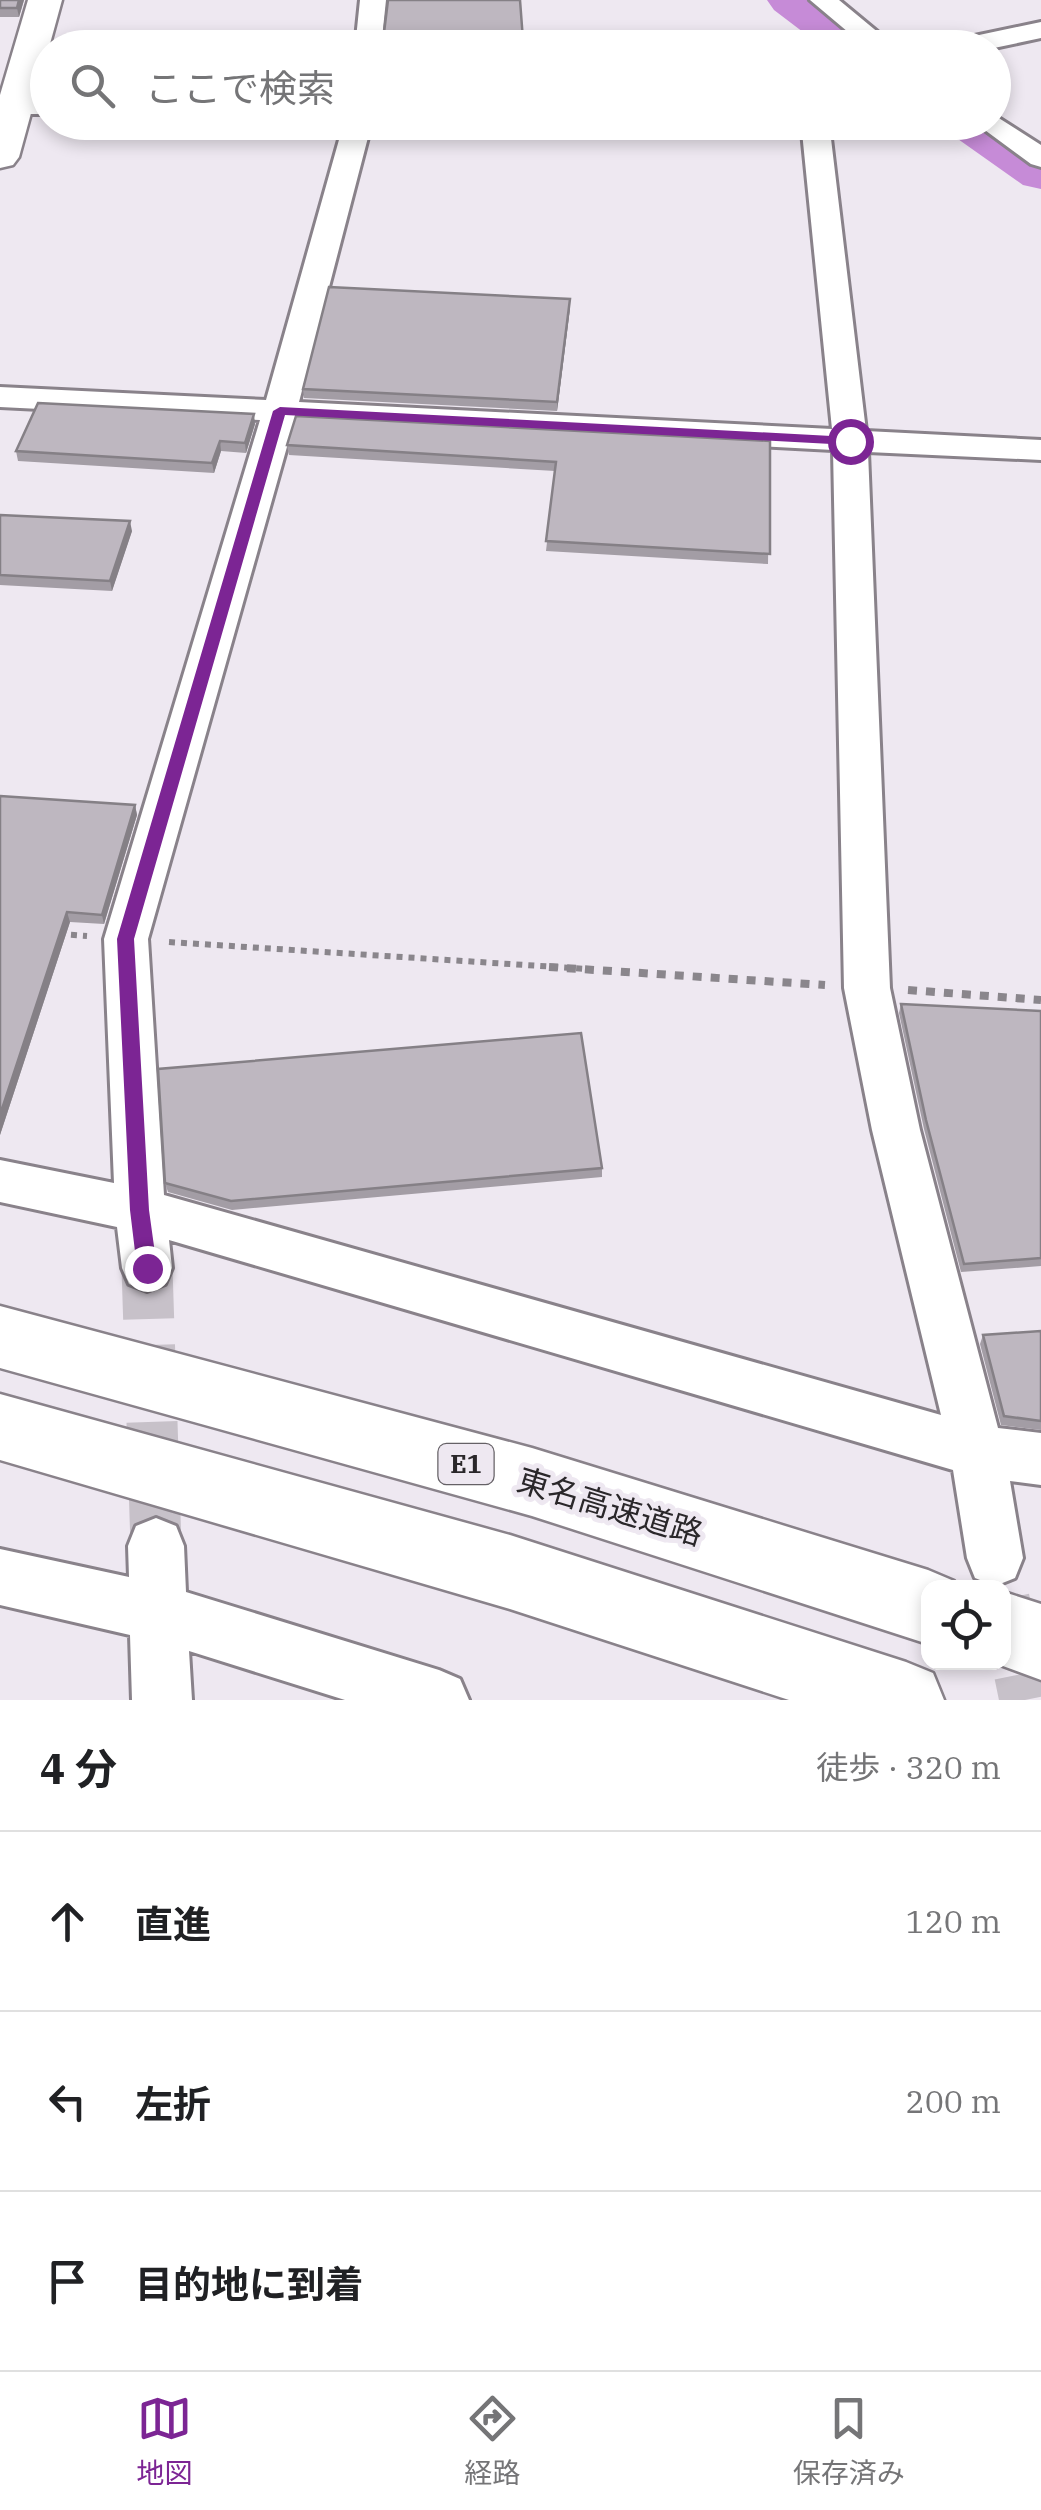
<!DOCTYPE html>
<html lang="ja">
<head>
<meta charset="utf-8">
<style>
	:root { --surface:#fff; --page:#f6f6f6; --text:#202124; --muted:#757577; --line:#e0e0e0; --accent:#7c2594 }
	body { margin:0; font-family:"IBM Plex Serif","Noto Sans JP",serif; background:var(--page); color:var(--text) }
	.controls { position:absolute; right:30px; bottom:30px; display:grid; overflow:hidden; border-radius:20px; box-shadow:0 5px 15px #0003 }
	.controls button { width:90px; height:90px; display:grid; place-items:center; padding:0; border:0; border-bottom:2px solid var(--line); background:var(--surface); color:var(--text); font:50px sans-serif }
	.stop { position:absolute; width:30px; height:30px; margin:-22px; border:8px solid #7c2594; border-radius:50%; background:#fff }
	.stop.end { background:#7c2594; border-color:#fff; box-shadow:0 2px 10px #0008 }
	.list { margin:0; padding:0; list-style:none }
	h2 { display:flex; justify-content:space-between; align-items:center; height:130px; margin:0; padding:0 40px; font-size:42px }
	h2 small { font-size:32px; font-weight:400; color:var(--muted) }
	.list li { display:grid; grid-template-columns:65px 1fr auto; gap:30px; align-items:center; box-sizing:border-box; height:180px; padding:0 40px; border-top:2px solid var(--line) }
	.list b { display:block; font-size:38px; white-space:nowrap }
	.list em { font-size:32px; font-style:normal; color:var(--muted) }
	.icon { flex:none; width:55px; height:55px; fill:none; stroke:currentColor; stroke-width:2; stroke-linecap:round; stroke-linejoin:round }
	.map { position:relative; flex:none; width:1041px; height:1700px; overflow:hidden }
	.search { position:absolute; background:var(--surface); box-shadow:0 5px 15px #0003; left:30px; right:30px; top:30px; height:110px; display:flex; align-items:center; gap:25px; box-sizing:border-box; padding:0 35px; border-radius:55px; color:var(--muted); font-size:38px }
	.sheet { height:670px; background:var(--surface) }
	nav { display:flex; justify-content:space-around; align-items:center; box-sizing:border-box; height:140px; border-top:2px solid var(--line); background:var(--surface); font-size:28px; color:var(--muted) }
	nav a { display:grid; justify-items:center; gap:5px }
	nav .on { color:var(--accent) }
	.map>svg:first-child { display:block }
	.lines { fill:none; stroke-linecap:round; stroke-linejoin:round }
	.river { fill:#c68bd7; fill-rule:evenodd }
	.minor-tunnel { stroke:#c7c1c9; stroke-width:51; stroke-dasharray:51 26; stroke-linecap:butt }
	.minor-casing { stroke:#89828a; stroke-width:6 }
	.secondary-casing { stroke:#89828a; stroke-width:5 }
	.motorway-casing { stroke:#89828a; stroke-width:5 }
	.path-far1 { stroke:#8a868c; stroke-width:6; stroke-dasharray:6 6; stroke-linecap:butt }
	.path { stroke:#8a868c; stroke-width:8; stroke-dasharray:9 9; stroke-linecap:butt }
	.minor { fill:#fff; fill-rule:evenodd }
	.secondary { fill:#fff; fill-rule:evenodd }
	.motorway { fill:#fff; fill-rule:evenodd }
	.wall { fill:#a39da5 }
	.shaded-wall { fill:#858086 }
	.building { fill:#beb7c0; stroke:#858086; stroke-width:2.5 }
	.route { fill:#7c2594 }
	.labels { text-anchor:middle; stroke-width:10; stroke-linejoin:round; paint-order:stroke }
	.shield { fill:#eee8f1; stroke:#656166; stroke-width:2.5 }
	.shield-label { font-size:25px; font-weight:bold; fill:#2a272a }
	.near-street-label { font-size:32px; fill:#2a272a; stroke:#eee8f1 }
</style>
</head>
<body>
<div class="map">
<svg width="1041" height="1700" viewBox="0 0 1041 1700">
	<rect width="100%" height="100%" fill="#eee8f1"/>
	<g class="lines">
		<path class="river" d="M767 0H819L871 38 877 48H824L774 10Z
			M994 119 1041 151V189L1023 185 948 132 941 122H994Z"/>
		<path class="minor-tunnel" d="M147 1268 156 1546
			M1004 1599 1025 1700"/>
		<defs>
			<path id="minor" d="M360 0H386L381 48H355Z
				M810 0H839L897 48H867Z
				M1041 22V38L994 48H942L946 42Z
				M0 98H48V114H0Z
				M994 115 1041 145V167L1031 164 974 122H994Z
				M344 122H372L299 402 832 429 801 122H829L866 431 1041 440V460L868 452 890 988 920 1130 998 1428 1041 1433V1485L1010 1481 1023 1558 1015 1578 995 1586 975 1578 967 1558 953 1470 169 1240 172 1268 165 1284 147 1291 129 1284 122 1268 117 1227 0 1202V1160L114 1183 104 939 260 420 0 407V387L266 400ZM294 422 833 450 844 988 872 1130 941 1415 164 1195 148 939Z
				M156 1518 176 1526 184 1546 186 1592 439 1670 460 1679 469 1700H345L189 1651 192 1700H132L130 1635 0 1605V1549L129 1577 128 1546 136 1526Z"/>
			<path id="secondary" d="M28 0H62L19 157 13 165 0 168V95Z"/>
			<path id="motorway" d="M0 1306 532 1448 928 1570 954 1581 957 1588H928V1644L532 1516 0 1368Z
				M0 1394 510 1535 906 1662 933 1673 944 1700H789L510 1609 0 1460Z
				M1004 1592 1041 1604V1680L992 1662H1004Z"/>
		</defs>
		<use href="#minor" class="minor-casing"/>
		<use href="#secondary" class="secondary-casing"/>
		<use href="#motorway" class="motorway-casing"/>
		<path class="path-far1" d="M59 934 87 936
			M169 942 587 969"/>
		<path class="path" d="M549 967 825 985
			M908 990 1041 1000"/>
		<use href="#minor" class="minor"/>
		<use href="#secondary" class="secondary"/>
		<use href="#motorway" class="motorway"/>
	</g>
	<path class="wall" d="M0 0H24L19 17H0Z
		M520 0 523 48H384L383 41Z
		M570 308 557 411 304 398 303 389Z
		M255 424 246 453 221 451 214 473 18 461 16 451Z
		M770 441 768 564 546 551 555 471 289 455 287 445Z
		M0 515 132 531 112 591 0 585Z
		M0 796 135 805 137 815 104 924 70 922 0 1135Z
		M901 1004 1041 1011V1266L961 1272 924 1129 899 1013Z
		M602 1168V1177L232 1210 168 1192 165 1183Z
		M1041 1331V1430L1001 1425 980 1344 983 1335Z"/>
	<path class="shaded-wall" d="M19 0H24L19 17 17 8Z
		M570 299V308L557 411V402Z
		M254 414 255 424 246 453 245 443Z
		M220 441 221 451 214 473 212 463Z
		M130 521 132 531 112 591 110 581Z
		M135 805 137 815 104 924 102 915Z
		M67 912 70 922 0 1135V1115Z"/>
	<path class="building" d="M0 0H19L17 8H0Z
		M388 0H520L523 40 383 41Z
		M329 287 570 299 557 402 303 389Z
		M38 403 254 414 245 443 220 441 212 463 16 451Z
		M296 416 770 441V554L546 541 556 462 287 445Z
		M0 515 130 521 110 581 0 575Z
		M0 796 135 805 102 915 67 912 0 1115Z
		M901 1004 1041 1011V1258L964 1264 926 1120Z
		M581 1033 602 1168 231 1201 165 1183 158 1069Z
		M1041 1331V1421L1004 1416 983 1335Z"/>
	<path class="route" d="M280 407 850 437 857 441 850 445 285 415 134 939 149 1210 157 1268 147 1276 137 1268 130 1210 117 939 273 411Z"/>
	<g class="labels">
		<rect class="shield" x="438.5" y="1444" width="55" height="40" rx="8"/>
		<g class="shield-label">
			<text x="466" y="1473">E1</text>
		</g>
		<g class="near-street-label">
			<text transform="translate(610 1507) rotate(17)" y="11">東名高速道路</text>
		</g>
	</g>
</svg>
<div class="controls">
<button><svg class="icon" aria-label="locate" viewBox="0 0 24 24"><circle cx="12" cy="12" r="6"/><path d="M12 2v4M12 18v4M2 12h4M18 12h4"/></svg></button>
</div>
<div class="stop" style="left:850px;top:441px"></div>
<div class="stop end" style="left:147px;top:1268px"></div>
<div class="search"><svg class="icon" aria-label="search" viewBox="0 0 24 24"><circle cx="10" cy="10" r="6"/><path d="M15 15l6 6"/></svg>ここで検索</div>
</div>
<section class="sheet">
<h2>4 分<small>徒歩 · 320 m</small></h2>
<ul class="list">
<li><svg class="icon" aria-label="ahead" viewBox="0 0 24 24"><path d="M12 20V5M6 11l6-6 6 6"/></svg><div><b>直進</b></div><em>120 m</em></li>
<li><svg class="icon" aria-label="left" viewBox="0 0 24 24"><path d="M17 20v-9H6M10 6l-5 5 5 5"/></svg><div><b>左折</b></div><em>200 m</em></li>
<li><svg class="icon" aria-label="arrive" viewBox="0 0 24 24"><path d="M6 21V4h12l-3 4 3 4H6"/></svg><div><b>目的地に到着</b></div></li>
</ul>
</section>
<nav>
<a class="on"><svg class="icon" aria-label="map" viewBox="0 0 24 24"><path d="M3 6l6-2 6 2 6-2v14l-6 2-6-2-6 2zM9 4v14M15 6v14"/></svg>地図</a>
<a><svg class="icon" aria-label="directions" viewBox="0 0 24 24"><path d="M12 3l9 9-9 9-9-9zM9 14v-3h6M13 9l2 2-2 2"/></svg>経路</a>
<a><svg class="icon" aria-label="saved" viewBox="0 0 24 24"><path d="M7 4h10v16l-5-4-5 4z"/></svg>保存済み</a>
</nav>
</body>
</html>
